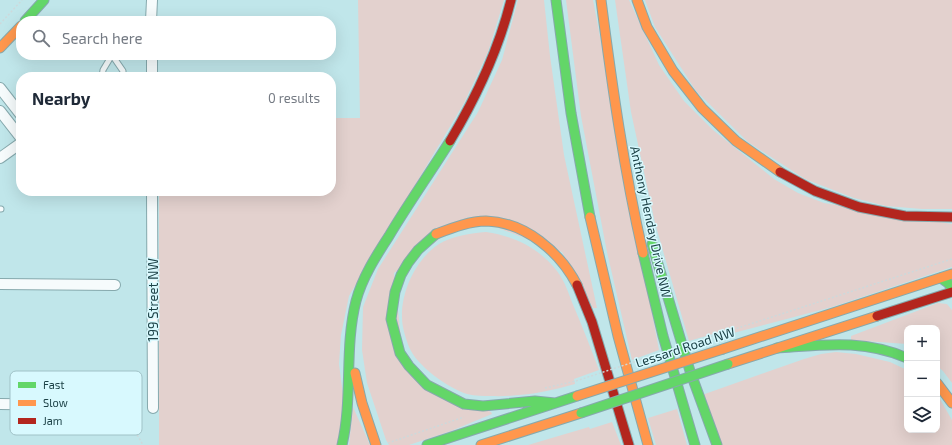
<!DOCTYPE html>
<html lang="en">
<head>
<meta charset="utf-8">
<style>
	:root { --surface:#fff; --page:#f6f6f7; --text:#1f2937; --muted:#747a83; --line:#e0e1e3 }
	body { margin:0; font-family:"Exo 2",sans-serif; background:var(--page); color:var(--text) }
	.controls { position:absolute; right:12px; bottom:12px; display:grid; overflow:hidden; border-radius:8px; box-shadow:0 4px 16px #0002 }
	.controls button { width:36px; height:36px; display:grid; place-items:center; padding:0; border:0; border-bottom:1px solid var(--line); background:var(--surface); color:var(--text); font:20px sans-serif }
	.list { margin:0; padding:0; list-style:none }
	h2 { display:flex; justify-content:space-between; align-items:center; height:52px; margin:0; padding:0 16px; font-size:17px }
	h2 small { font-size:13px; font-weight:400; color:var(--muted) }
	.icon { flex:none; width:22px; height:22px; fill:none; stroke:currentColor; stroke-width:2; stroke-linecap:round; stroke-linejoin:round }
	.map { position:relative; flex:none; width:952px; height:445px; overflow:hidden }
	.search { position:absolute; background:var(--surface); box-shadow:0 4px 16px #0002; left:16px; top:16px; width:320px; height:44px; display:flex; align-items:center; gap:10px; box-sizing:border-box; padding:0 14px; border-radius:16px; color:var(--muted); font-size:15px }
	.panel { position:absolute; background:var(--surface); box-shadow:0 4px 16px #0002; left:16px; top:72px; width:320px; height:124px; border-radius:16px }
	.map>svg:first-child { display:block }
	.green { fill:#e3d1ce }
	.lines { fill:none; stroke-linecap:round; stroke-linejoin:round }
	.lane-casing { stroke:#86a9ad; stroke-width:7 }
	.street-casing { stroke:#86a9ad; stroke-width:12 }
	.fast-casing { stroke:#86a9ad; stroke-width:11 }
	.slow-casing { stroke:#86a9ad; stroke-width:11 }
	.jam-casing { stroke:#86a9ad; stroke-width:11 }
	.path { stroke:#cdd9db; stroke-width:1.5; stroke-dasharray:2 2; stroke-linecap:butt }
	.lane { stroke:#f6fbfc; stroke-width:5 }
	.street { stroke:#f6fbfc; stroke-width:10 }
	.fast { stroke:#63d668; stroke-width:9 }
	.slow { stroke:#ff974d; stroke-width:9 }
	.jam { stroke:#b3261e; stroke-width:9 }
	.fast-bridge-casing { stroke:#86a9ad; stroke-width:11; stroke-linecap:butt }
	.slow-bridge-casing { stroke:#86a9ad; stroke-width:11; stroke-linecap:butt }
	.path-bridge { stroke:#cdd9db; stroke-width:1.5; stroke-dasharray:2 2; stroke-linecap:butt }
	.fast-bridge { stroke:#63d668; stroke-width:9 }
	.slow-bridge { stroke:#ff974d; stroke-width:9 }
	.labels { text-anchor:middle; stroke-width:3; stroke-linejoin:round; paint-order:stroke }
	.street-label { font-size:13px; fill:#1d4247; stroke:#d8f9fe }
	.key { fill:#d8f9fe; stroke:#a0c2c7; stroke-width:1 }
	.key-label { font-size:11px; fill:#1d4247 }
</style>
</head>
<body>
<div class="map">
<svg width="952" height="445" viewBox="0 0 952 445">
	<rect width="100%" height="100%" fill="#c0e6ea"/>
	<path class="green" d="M358 0H504L488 52 464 103 349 296 341 335 339 364 345 410 340 445H159V191H331V118H360Z
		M518 0H544L550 56 564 155 597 308H593L562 252 469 217 394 273 404 367 491 412 492 414 451 431 409 445H389L386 440 367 383 362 350 363 307 378 269 478 112 502 60Z
		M566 0H593L659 350 632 360 607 252 581 116Z
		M615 0H629L659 65 684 101 713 130 774 179 798 193 824 203 952 224V267L832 307 722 336 720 332 689 341 655 223 631 112Z
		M645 0H952V209H922L886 206 854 198 805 179 748 142 696 91 655 27Z
		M486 232C514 236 539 248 557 271 565 281 569 295 574 307 583 328 591 349 599 370L574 379 575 384C547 392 520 397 491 396 484 396 475 396 467 394 448 388 417 366 409 347 406 339 402 327 402 318 401 291 416 259 439 244 452 236 471 233 486 232Z
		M938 303 947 304 952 310V383L943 371 937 366V328H907V344L851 340V336Z
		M836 352 856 354 890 362 907 370V430H937V394L952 420V445H721L702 395 804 359 821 354Z
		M353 407 370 445H349Z
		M677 409 687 445H656L648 418Z
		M612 422 621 445H528L589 427 590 429Z"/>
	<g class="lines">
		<defs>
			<path id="lane" d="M102 77 103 70 112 55 123 71V77
				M0 209H1"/>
			<path id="street" d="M151 21 152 0
				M152 55V77
				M0 88 21 115
				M0 111 21 138
				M0 158 21 143
				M152 191 153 408
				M0 284 115 285
				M0 404 72 405"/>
			<path id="fast" d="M556 0 571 113 590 217
				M25 21 44 0
				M436 234 418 250 408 263 401 275 395 292 391 319 400 353 409 366 427 385 464 404 483 406 535 401 555 403
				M652 244 690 371 717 445
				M643 253 663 336 695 445
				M941 278 948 283 952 288
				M777 348C824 345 863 339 907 358
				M342 445C353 398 344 348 356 301 362 278 376 256 389 236 408 204 430 173 450 141
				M427 445 577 396"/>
			<path id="slow" d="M601 0C612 85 624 170 643 253
				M637 0 647 27 673 71 702 108 736 141 780 172
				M0 48 21 26
				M590 217 618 336 648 445
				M436 234C452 228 470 221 486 221 525 222 560 252 577 285
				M723 349 952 274
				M728 364 877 316
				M355 373 362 403 376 445
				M937 383 952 403
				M481 445 581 413"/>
			<path id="jam" d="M450 141C477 96 498 52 511 0
				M780 172 815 191 859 207 905 216 952 217
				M577 285 592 322 629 445
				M877 316 952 292"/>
		</defs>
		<use href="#lane" class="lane-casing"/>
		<use href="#street" class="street-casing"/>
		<use href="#fast" class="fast-casing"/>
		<use href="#slow" class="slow-casing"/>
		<use href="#jam" class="jam-casing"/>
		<path class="path" d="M0 24 22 0
			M710 337 952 259
			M545 388 576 381
			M79 408 138 436 143 445
			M388 443 464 417"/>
		<use href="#lane" class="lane"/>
		<use href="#street" class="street"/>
		<use href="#fast" class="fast"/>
		<use href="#slow" class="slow"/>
		<use href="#jam" class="jam"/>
		<defs>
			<path id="fast-bridge" d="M581 413 728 364"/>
			<path id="slow-bridge" d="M577 396 723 349"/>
		</defs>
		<use href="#fast-bridge" class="fast-bridge-casing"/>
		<use href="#slow-bridge" class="slow-bridge-casing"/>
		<path class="path-bridge" d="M576 381 710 337"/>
		<use href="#fast-bridge" class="fast-bridge"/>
		<use href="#slow-bridge" class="slow-bridge"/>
	</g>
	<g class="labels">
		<g class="street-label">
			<text transform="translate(651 222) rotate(78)" y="5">Anthony Henday Drive NW</text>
			<text transform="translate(153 300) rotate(-90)" y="5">199 Street NW</text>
			<text transform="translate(685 347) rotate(-18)" y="5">Lessard Road NW</text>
		</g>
	</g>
	<rect x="10" y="371" width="132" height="64" rx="6" class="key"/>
	<rect x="18" y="382" width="18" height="6" fill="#63d668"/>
	<rect x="18" y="400" width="18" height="6" fill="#ff974d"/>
	<rect x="18" y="418" width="18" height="6" fill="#b3261e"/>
	<g class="key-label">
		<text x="43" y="389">Fast</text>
		<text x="43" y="407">Slow</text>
		<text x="43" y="425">Jam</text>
	</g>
</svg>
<div class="controls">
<button>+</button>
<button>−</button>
<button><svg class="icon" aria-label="layers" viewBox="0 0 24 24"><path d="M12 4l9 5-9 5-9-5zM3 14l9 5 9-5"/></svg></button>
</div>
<div class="search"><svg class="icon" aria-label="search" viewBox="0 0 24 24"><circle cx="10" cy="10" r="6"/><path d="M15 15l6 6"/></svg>Search here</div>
<section class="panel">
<h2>Nearby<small>0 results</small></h2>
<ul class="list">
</ul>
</section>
</div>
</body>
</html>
